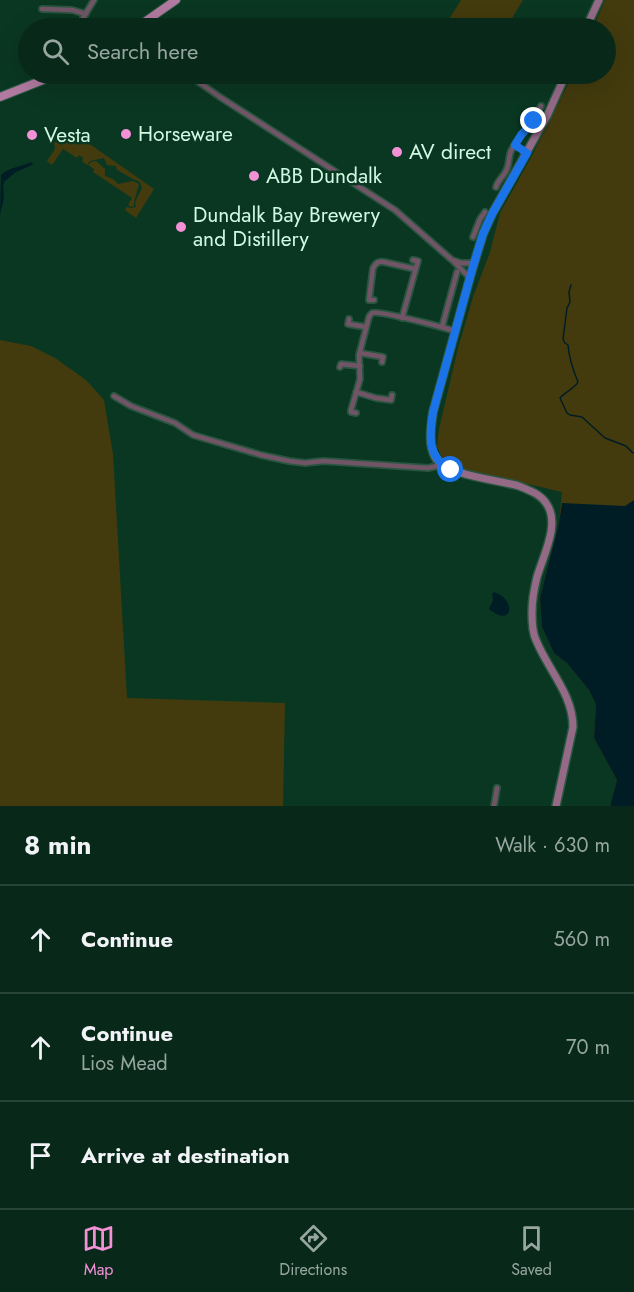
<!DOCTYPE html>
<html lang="en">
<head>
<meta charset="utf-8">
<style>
	:root { --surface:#08291a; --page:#113123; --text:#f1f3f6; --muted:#98a6a2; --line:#294539; --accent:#f391d6 }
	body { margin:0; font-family:Jost,sans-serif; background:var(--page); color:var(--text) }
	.stop { position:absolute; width:18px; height:18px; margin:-14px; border:4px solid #1a73e8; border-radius:50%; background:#fff }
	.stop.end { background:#1a73e8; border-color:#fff; box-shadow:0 2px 6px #0008 }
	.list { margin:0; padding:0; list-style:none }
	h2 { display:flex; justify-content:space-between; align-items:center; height:78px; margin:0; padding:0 24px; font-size:26px }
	h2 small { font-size:20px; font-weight:400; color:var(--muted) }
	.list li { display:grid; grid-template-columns:39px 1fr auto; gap:18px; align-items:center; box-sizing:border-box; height:108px; padding:0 24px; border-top:2px solid var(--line) }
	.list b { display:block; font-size:22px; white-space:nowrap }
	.list p { margin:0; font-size:20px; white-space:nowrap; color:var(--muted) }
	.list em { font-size:20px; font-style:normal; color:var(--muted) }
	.icon { flex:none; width:33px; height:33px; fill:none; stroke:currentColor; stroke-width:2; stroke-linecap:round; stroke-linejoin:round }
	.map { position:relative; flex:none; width:634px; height:806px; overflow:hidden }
	.search { position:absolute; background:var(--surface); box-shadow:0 6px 24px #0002; left:18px; right:18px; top:18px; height:66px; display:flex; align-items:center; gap:15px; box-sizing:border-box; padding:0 21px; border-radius:33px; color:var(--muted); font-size:22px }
	.sheet { height:402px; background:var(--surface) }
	nav { display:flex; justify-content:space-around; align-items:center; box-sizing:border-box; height:84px; border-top:2px solid var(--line); background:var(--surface); font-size:16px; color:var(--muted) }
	nav a { display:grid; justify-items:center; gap:3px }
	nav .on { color:var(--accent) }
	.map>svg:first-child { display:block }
	.green { fill:#433b0e }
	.water { fill:#001d25 }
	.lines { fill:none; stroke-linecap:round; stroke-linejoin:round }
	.stream { stroke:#001d25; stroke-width:1.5 }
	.minor-casing { stroke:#2a5641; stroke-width:8 }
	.secondary-casing { stroke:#2a5641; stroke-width:10 }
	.primary-casing { stroke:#2a5641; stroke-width:10 }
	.minor { stroke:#715567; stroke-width:4.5 }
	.secondary { stroke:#956a87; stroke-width:7 }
	.primary { stroke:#b17aa0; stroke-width:8 }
	.route { stroke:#1a73e8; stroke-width:8 }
	.poi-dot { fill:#f391d6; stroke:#0a3722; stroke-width:2 }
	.labels { text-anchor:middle; stroke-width:5; stroke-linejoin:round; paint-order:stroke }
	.poi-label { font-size:21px; fill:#d2f9e2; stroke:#0a3722; text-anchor:start }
</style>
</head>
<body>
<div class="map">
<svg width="634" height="806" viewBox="0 0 634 806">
	<rect width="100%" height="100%" fill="#0a3722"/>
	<path class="green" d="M461 0H523L506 28H460L448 21Z
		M605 0H634V806H610L617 780 594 738 596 703 589 690 567 663 554 653 542 627 540 598 559 523 562 492 454 467 445 462 441 456 437 446 439 429 458 348 473 297 490 252 500 213 534 152 573 74H606V28H593Z
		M71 131 154 189 136 218 126 211 125 209 127 207 131 208 136 207 135 202 142 188 140 182 133 179 117 170 116 166 107 165 104 158 90 161 87 165 82 161 83 158 79 155 77 158 63 149 52 165 47 161 55 149 54 143 68 136Z
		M96 161 105 169V176L113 179 118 184 133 181 139 184 134 202V206L131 207 128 205 132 198 93 172 94 169 88 165 91 162Z
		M0 340 31 346 55 358 86 380 104 400 113 454 127 698 285 703 283 806H0Z"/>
	<path class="water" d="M31 162 33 164 32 165 16 172 5 181 3 185 4 198 0 215 1 175C9 167 21 167 31 162Z
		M634 500V806H610L617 780 594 738 596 704 589 690 567 663 554 653 542 627 540 598 559 523 562 503 625 506Z
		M494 592C517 599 513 629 489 609L493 600 492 594Z"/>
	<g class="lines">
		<path class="stream" d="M571 285 569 292 570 302 567 308 563 339 565 343 568 345C569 358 573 370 578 382 575 388 565 392 560 398L567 413 570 415 582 417 605 438 626 446 633 453"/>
		<defs>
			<path id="minor" d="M42 9 72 10 86 14
				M83 18 94 0
				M187 74 220 97 395 210 452 260 461 263H474
				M496 187C498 180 503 177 506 171 510 164 508 155 512 149 521 133 533 124 541 106
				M473 237 480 219 485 212
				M454 262 470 278
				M374 300H369L373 268C376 263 378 261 384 262L415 269
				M402 318 418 261 413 260
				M349 319 348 324 366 327
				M442 327 457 272
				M360 353 383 357 382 362
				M340 367 341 364 360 366
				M356 392 376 398 391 400 392 395
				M114 396 131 406 175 423 193 435 261 455 289 461 305 463 323 461 428 468 437 466 440 463
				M356 413 351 412V410L360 379 359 355 369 317C370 315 371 314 372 313 380 310 444 328 456 331
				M494 806 497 788"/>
			<path id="secondary" d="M586 28 599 0
				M556 806 573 727C573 694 548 670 536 640 532 632 532 622 532 613 532 601 534 589 537 577 543 556 561 523 546 503 540 494 529 490 519 486 499 480 444 475 435 457 428 444 431 426 433 412L472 270 483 234 492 214 547 116 566 74"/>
			<path id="primary" d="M136 28 176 0
				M0 97 58 74"/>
		</defs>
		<use href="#minor" class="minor-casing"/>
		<use href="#secondary" class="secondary-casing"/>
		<use href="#primary" class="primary-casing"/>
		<use href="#minor" class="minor"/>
		<use href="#secondary" class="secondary"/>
		<use href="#primary" class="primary"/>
	</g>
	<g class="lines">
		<path class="route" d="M451 470C427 457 429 436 433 412L472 270 483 234 492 214 527 153 515 145 521 135 534 121"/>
	</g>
	<g class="poi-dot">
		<circle cx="126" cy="134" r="6"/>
		<circle cx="32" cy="135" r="6"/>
		<circle cx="397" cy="152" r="6"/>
		<circle cx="254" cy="176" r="6"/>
		<circle cx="181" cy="227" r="6"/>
	</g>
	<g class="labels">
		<g class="poi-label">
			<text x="138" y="141">Horseware</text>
			<text x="44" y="142">Vesta</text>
			<text x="409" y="159">AV direct</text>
			<text x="266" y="183">ABB Dundalk</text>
			<text x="193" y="222">Dundalk Bay Brewery<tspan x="193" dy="24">and Distillery</tspan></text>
		</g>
	</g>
</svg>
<div class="stop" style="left:451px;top:470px"></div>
<div class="stop end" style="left:534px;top:121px"></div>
<div class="search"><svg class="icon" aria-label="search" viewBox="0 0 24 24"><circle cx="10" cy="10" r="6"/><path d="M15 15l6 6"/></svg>Search here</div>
</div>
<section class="sheet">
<h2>8 min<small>Walk · 630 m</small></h2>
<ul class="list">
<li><svg class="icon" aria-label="ahead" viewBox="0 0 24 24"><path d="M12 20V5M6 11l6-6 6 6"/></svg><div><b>Continue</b></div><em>560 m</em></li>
<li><svg class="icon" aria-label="ahead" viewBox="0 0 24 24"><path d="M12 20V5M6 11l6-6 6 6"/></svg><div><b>Continue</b><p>Lios Mead</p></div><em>70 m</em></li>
<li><svg class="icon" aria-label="arrive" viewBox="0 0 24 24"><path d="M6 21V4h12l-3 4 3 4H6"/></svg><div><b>Arrive at destination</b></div></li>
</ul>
</section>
<nav>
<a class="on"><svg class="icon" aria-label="map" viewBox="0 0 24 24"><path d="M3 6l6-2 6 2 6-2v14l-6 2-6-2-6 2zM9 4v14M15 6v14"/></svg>Map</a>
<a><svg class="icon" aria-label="directions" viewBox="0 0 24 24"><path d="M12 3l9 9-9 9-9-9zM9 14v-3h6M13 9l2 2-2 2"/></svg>Directions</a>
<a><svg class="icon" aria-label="saved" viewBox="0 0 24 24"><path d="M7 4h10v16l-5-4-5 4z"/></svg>Saved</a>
</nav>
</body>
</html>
